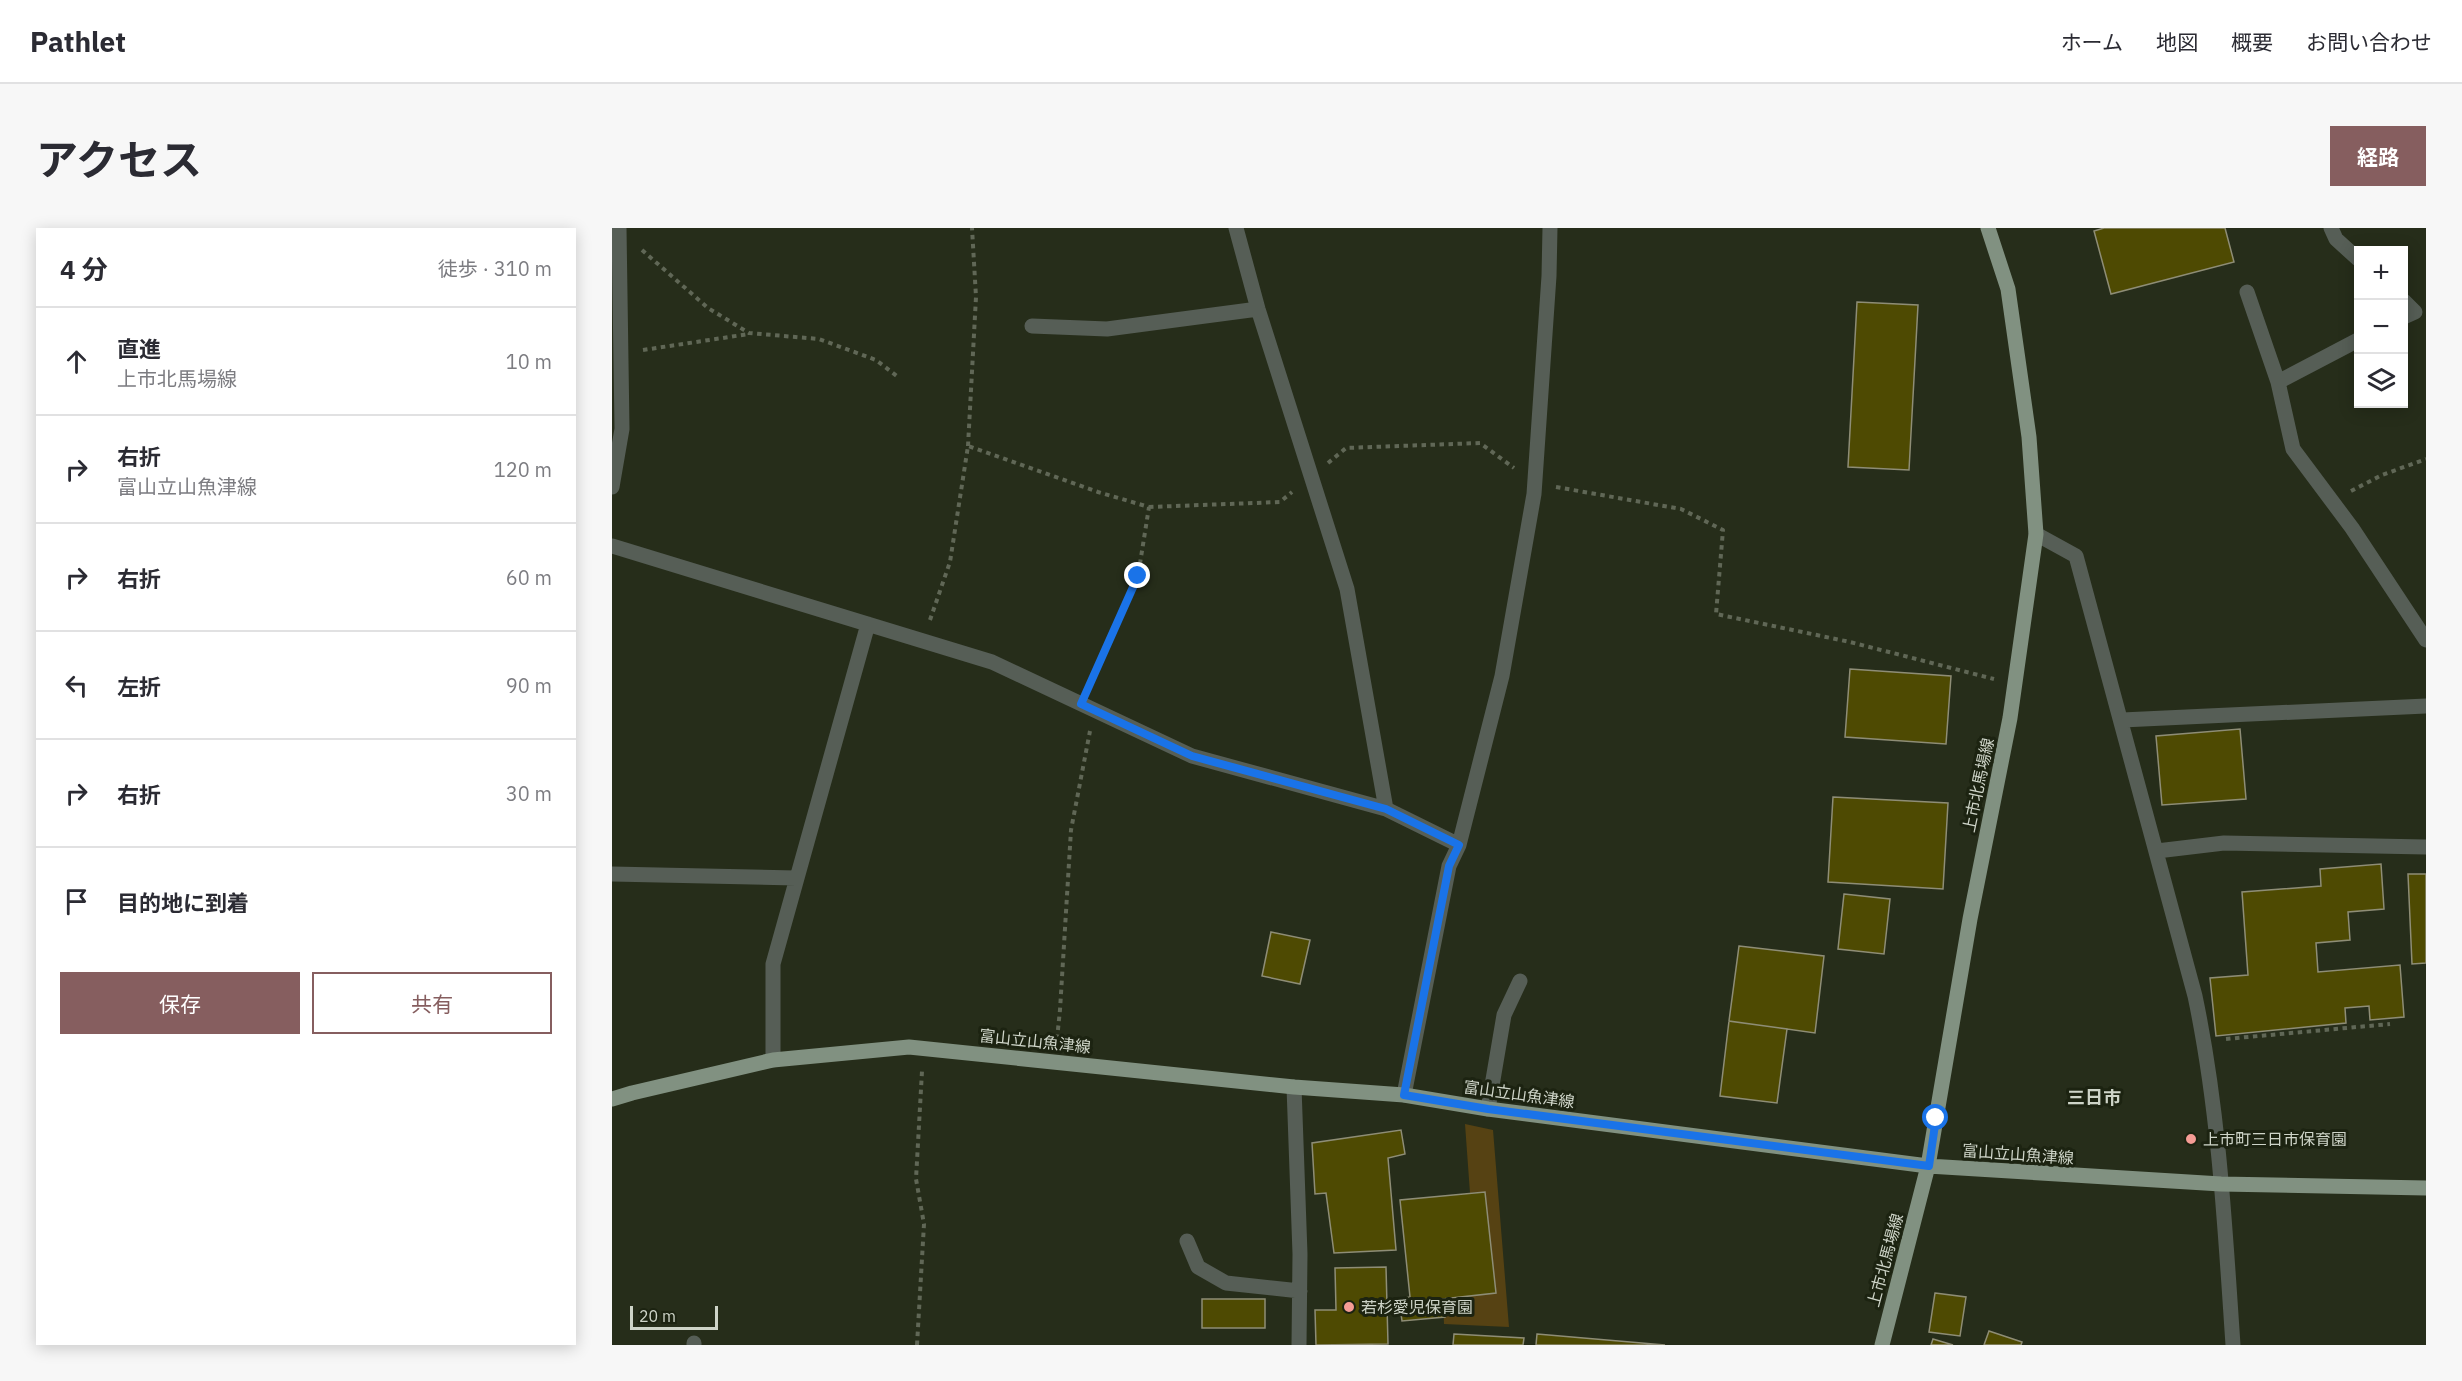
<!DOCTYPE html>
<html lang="ja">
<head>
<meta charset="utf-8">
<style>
	:root { --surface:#fff; --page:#f7f7f7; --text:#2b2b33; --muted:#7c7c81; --line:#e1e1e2; --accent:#865e5f }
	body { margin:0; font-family:"IBM Plex Sans","Noto Sans JP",sans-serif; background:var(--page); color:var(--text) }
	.controls { position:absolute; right:18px; top:18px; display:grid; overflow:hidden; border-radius:0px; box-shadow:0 3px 15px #0003 }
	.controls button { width:54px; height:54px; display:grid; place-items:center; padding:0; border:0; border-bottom:2px solid var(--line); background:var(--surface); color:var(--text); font:30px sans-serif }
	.scale { position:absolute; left:18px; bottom:15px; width:88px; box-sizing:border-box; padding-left:6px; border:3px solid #ced4c8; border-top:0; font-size:16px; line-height:21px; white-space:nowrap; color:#ced4c8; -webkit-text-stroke:4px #1c2311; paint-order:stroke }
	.stop { position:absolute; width:18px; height:18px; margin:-14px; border:4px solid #1a73e8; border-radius:50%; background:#fff }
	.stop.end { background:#1a73e8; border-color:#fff; box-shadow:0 2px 6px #0008 }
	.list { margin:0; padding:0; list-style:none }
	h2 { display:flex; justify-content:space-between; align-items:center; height:78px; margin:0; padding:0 24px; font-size:26px }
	h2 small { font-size:20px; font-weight:400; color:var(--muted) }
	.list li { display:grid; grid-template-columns:39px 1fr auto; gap:18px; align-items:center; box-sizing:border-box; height:108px; padding:0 24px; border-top:2px solid var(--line) }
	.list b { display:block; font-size:22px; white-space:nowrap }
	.list p { margin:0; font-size:20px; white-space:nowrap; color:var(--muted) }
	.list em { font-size:20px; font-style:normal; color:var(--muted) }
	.actions { display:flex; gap:12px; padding:18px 24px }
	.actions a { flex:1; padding:14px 0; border:2px solid var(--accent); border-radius:0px; text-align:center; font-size:21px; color:var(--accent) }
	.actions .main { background:var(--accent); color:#fff }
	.icon { flex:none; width:33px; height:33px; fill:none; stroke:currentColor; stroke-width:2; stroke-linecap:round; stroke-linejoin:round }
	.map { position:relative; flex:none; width:1814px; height:1117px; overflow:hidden; border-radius:0px }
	header { display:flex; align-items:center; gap:36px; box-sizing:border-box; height:84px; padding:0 30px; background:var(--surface); border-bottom:2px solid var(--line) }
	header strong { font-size:28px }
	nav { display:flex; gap:33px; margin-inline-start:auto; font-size:21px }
	.intro { display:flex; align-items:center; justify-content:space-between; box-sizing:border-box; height:144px; padding:0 36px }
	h1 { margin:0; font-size:42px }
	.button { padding:15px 27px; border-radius:0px; background:var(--accent); color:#fff; font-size:21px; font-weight:700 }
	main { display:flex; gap:36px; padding:0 36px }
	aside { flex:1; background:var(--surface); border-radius:0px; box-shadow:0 3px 15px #0003 }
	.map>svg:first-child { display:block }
	.green { fill:#564213 }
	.building { fill:#4e4a02; stroke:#8e8d76; stroke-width:1.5 }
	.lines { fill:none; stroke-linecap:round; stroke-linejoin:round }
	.path { stroke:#606756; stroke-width:4; stroke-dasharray:4.5 4.5; stroke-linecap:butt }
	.street { stroke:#565e56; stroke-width:15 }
	.primary { stroke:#819181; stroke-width:15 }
	.route { stroke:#1a73e8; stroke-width:8 }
	.poi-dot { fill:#f59c95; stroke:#1c2311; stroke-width:2 }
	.labels { text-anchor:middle; stroke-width:6; stroke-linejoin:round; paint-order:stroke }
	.street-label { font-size:16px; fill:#ced4c8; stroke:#1c2311 }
	.poi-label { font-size:16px; fill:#ced4c8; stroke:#1c2311; text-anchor:start }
	.neighbourhood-label { font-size:18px; font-weight:bold; fill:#ced4c8; stroke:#1c2311 }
</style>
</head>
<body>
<header>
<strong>Pathlet</strong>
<nav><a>ホーム</a><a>地図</a><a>概要</a><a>お問い合わせ</a></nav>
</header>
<div class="intro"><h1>アクセス</h1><a class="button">経路</a></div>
<main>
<aside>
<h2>4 分<small>徒歩 · 310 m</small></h2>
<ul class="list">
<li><svg class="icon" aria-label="ahead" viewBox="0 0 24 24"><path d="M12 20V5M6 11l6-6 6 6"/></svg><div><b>直進</b><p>上市北馬場線</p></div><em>10 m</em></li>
<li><svg class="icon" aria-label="right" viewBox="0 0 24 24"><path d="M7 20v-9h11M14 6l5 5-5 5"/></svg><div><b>右折</b><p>富山立山魚津線</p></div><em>120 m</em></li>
<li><svg class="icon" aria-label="right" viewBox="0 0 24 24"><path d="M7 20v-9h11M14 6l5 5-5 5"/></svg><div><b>右折</b></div><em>60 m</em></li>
<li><svg class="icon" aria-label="left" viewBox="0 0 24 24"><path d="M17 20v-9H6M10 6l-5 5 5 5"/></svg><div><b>左折</b></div><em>90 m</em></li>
<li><svg class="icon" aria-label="right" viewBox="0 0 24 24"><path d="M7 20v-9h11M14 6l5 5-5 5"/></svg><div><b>右折</b></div><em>30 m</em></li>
<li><svg class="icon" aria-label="arrive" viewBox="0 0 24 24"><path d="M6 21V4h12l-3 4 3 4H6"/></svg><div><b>目的地に到着</b></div></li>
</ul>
<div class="actions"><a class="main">保存</a><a>共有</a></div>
</aside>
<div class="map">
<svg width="1814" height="1117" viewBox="0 0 1814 1117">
	<rect width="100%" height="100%" fill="#262d1a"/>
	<path class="green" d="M853 896 881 902 897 1099 832 1096 831 1071 884 1065 873 964 858 965Z"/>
	<path class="building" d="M1492 0H1613L1622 34 1499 66 1482 3Z
		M1245 74 1306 77 1297 242 1236 239Z
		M1238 441 1339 448 1334 516 1233 509Z
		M1628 501 1634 571 1550 577 1544 508Z
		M1221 569 1336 575 1331 661 1216 654Z
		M1769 636 1772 681 1736 684 1738 712 1704 715 1706 744 1788 737 1792 789 1758 792 1757 778 1733 780 1734 795 1604 808 1598 750 1636 747 1630 664 1709 658 1708 641Z
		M1796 646H1814V735L1800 736Z
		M1232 666 1278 671 1272 726 1226 721Z
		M659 704 698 712 688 756 650 748Z
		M1127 718 1212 728 1203 805 1117 793Z
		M1117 793 1175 801 1165 875 1108 868Z
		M789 902 793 926 776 930 784 1022 722 1025 714 965 703 966 700 915Z
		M873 964 884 1065 831 1071 833 1089 790 1093 787 1071 798 1069 788 972Z
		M774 1039 776 1116 704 1117 703 1082H724L723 1040Z
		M1323 1065 1354 1069 1348 1108 1317 1104Z
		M590 1071H653V1100H590Z
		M1377 1103 1410 1114 1409 1117H1372Z
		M842 1106 912 1110 911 1117H841Z
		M925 1106 1053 1117H924Z
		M1321 1111 1341 1117H1319Z"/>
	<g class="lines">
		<path class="path" d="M30 22 96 80 137 105 207 111 264 132 286 149
			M31 122 137 106
			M356 218 364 69 360 0
			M716 235 734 220 868 215 902 240
			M944 259 1069 281 1111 302 1104 386 1238 414 1382 451
			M1739 263 1770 247 1814 231
			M537 279 668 274 680 264
			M318 392 338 334 356 218 486 264 537 279 526 348 478 456
			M445 811 448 782 459 602 478 503
			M1614 811 1778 796
			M305 1117 312 996 304 951 310 843"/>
		<path class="street" d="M624 0 646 81 735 361 774 581
			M1719 0 1724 11 1746 31
			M1635 64 1666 154
			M1792 73 1803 84 1792 89
			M420 98 495 101 646 81
			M1746 112 1666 154 1681 221 1740 300 1814 412
			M0 259 10 201 7 0
			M1424 306 1464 328 1583 768C1607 882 1613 1000 1621 1117
			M0 318 380 434 580 528 774 581 847 617
			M1510 492 1814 478
			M1545 623 1612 615 1814 619
			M0 646 184 650
			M161 832V736L256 396
			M682 859 688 1026 687 1117
			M792 867 837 638 847 617 890 448 922 266 937 48 938 0
			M876 881 892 787 908 753
			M575 1013 586 1039 614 1055 688 1063
			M82 1115V1117"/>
		<path class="primary" d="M0 871 20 865 161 832 297 819 682 859 792 867 876 881 1316 938 1609 956 1814 960
			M1270 1117 1316 938 1358 691 1398 490 1424 306 1417 209 1396 61 1376 0"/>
	</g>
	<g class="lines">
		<path class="route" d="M526 348 469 476 580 528 774 581 847 617 837 638 792 867 876 881 1317 938 1324 890"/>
	</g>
	<g class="poi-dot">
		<circle cx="1579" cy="911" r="6"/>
		<circle cx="737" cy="1079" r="6"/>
	</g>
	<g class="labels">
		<g class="street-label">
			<text transform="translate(1366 557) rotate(-78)" y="6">上市北馬場線</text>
			<text transform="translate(423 813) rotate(6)" y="6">富山立山魚津線</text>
			<text transform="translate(907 866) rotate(8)" y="6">富山立山魚津線</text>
			<text transform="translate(1406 926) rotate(4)" y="6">富山立山魚津線</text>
			<text transform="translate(1273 1032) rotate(-75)" y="6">上市北馬場線</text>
		</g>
		<g class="poi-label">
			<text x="1591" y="917">上市町三日市保育園</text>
			<text x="749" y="1085">若杉愛児保育園</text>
		</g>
		<g class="neighbourhood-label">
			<text x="1482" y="876">三日市</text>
		</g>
	</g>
</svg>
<div class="controls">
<button>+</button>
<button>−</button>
<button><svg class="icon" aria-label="layers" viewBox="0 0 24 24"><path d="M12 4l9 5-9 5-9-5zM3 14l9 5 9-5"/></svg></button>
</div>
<div class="scale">20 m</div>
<div class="stop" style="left:1324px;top:890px"></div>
<div class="stop end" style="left:526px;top:348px"></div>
</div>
</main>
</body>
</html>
